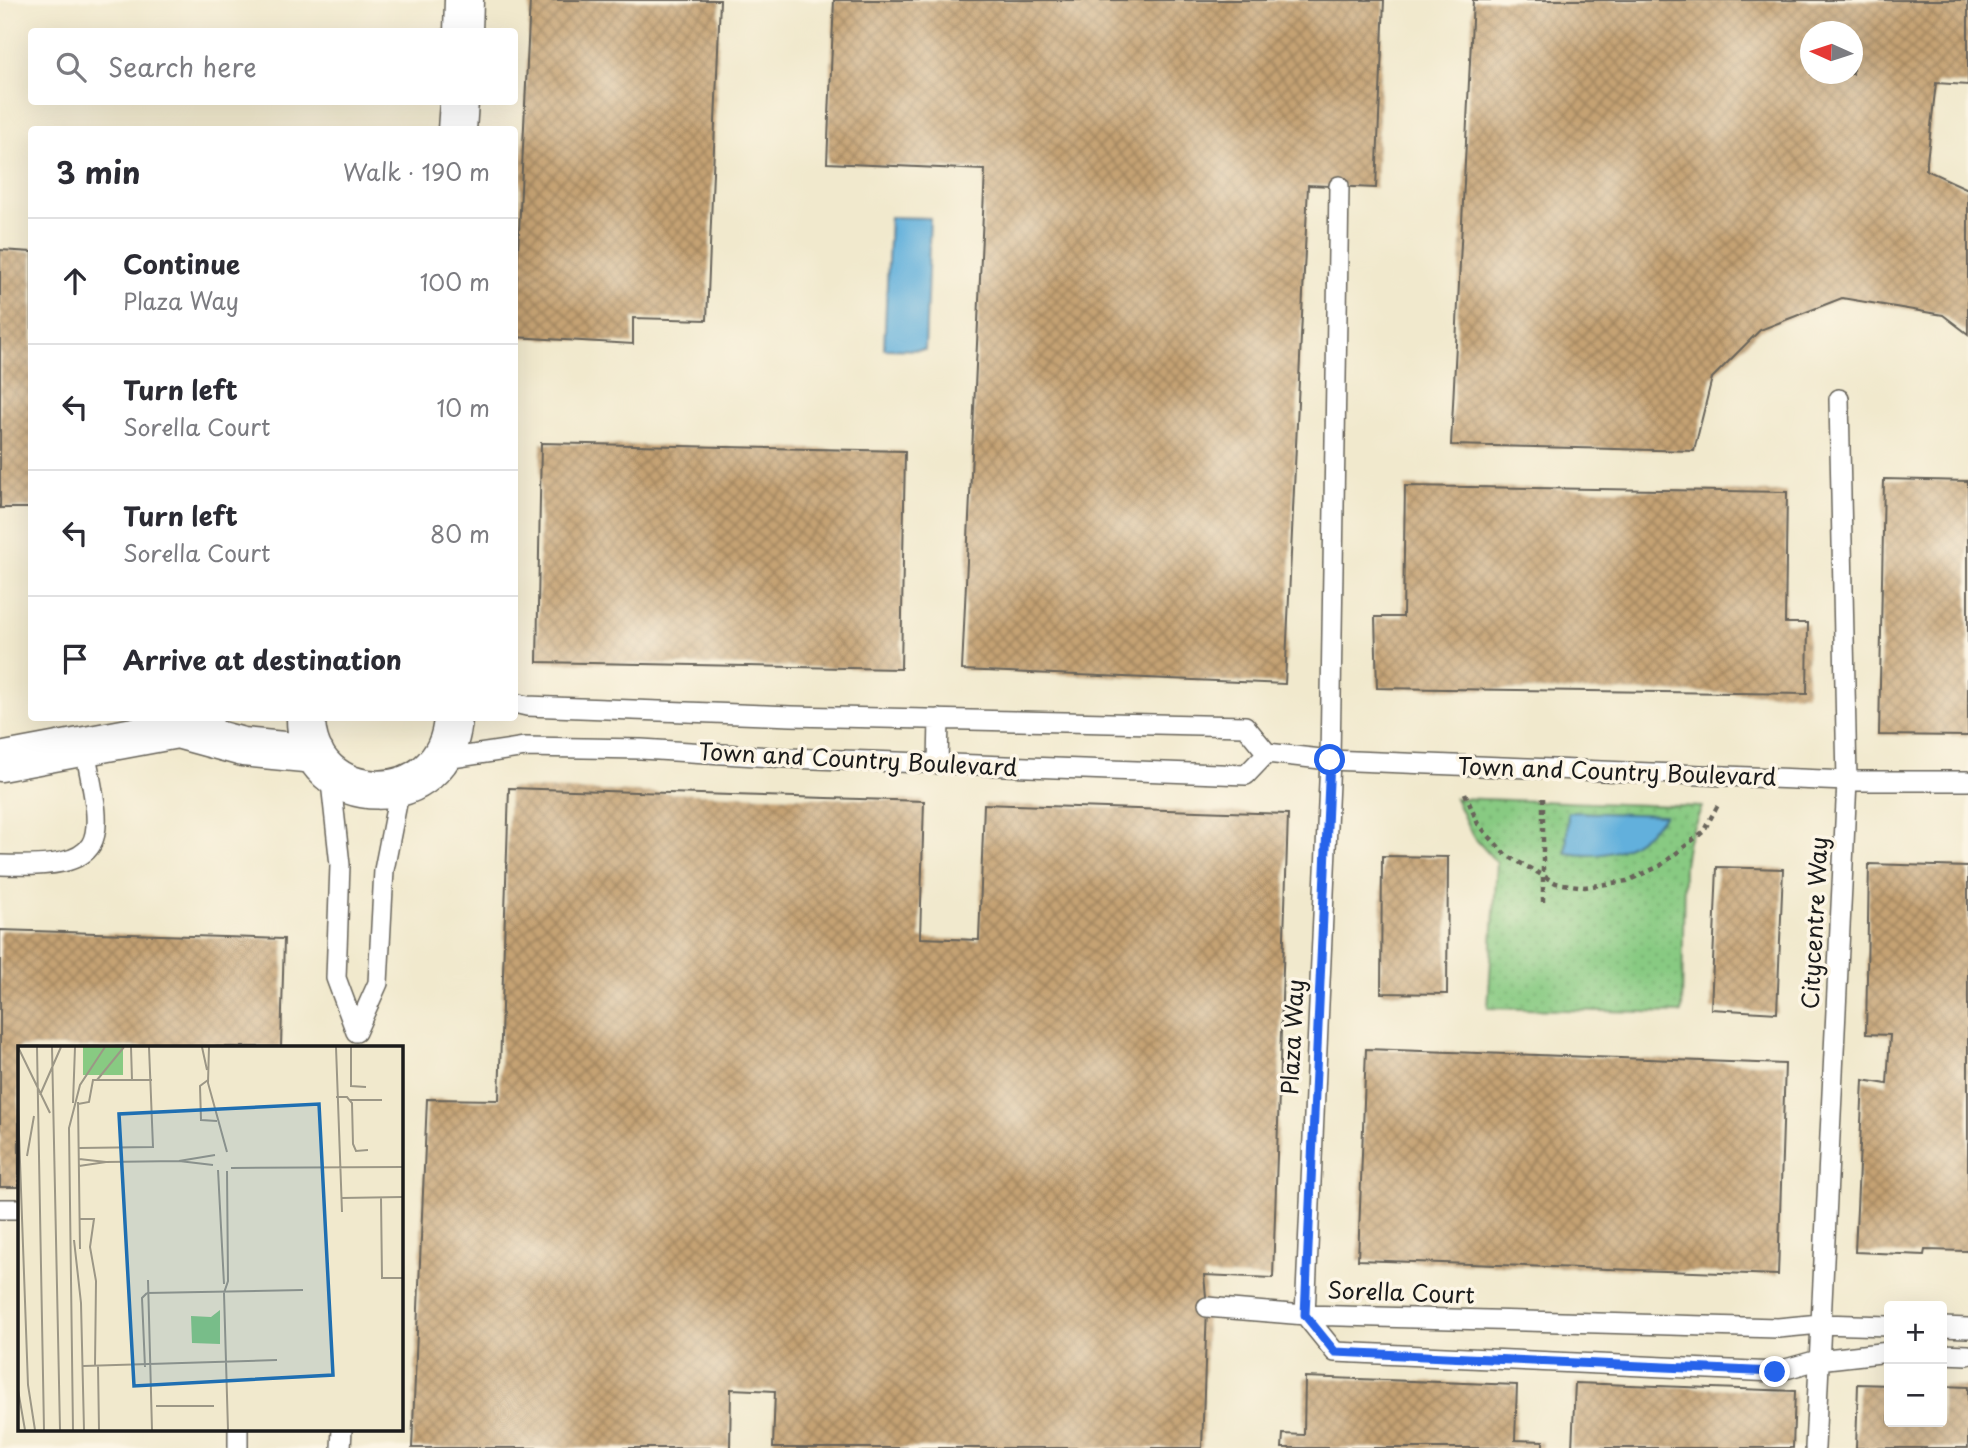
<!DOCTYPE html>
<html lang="en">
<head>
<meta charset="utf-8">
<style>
	:root { --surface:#fff; --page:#f2f2f3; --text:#2b2b33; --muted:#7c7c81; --line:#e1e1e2 }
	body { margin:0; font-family:"Playpen Sans",sans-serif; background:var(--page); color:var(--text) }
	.controls { position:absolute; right:21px; bottom:21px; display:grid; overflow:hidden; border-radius:7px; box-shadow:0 7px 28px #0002 }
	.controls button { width:63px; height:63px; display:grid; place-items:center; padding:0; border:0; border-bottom:2px solid var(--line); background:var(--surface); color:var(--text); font:35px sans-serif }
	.compass { position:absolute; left:1800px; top:21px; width:63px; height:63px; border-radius:50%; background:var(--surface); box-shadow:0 7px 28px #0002; rotate:273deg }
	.stop { position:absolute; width:21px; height:21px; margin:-16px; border:5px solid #2563eb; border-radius:50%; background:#fff }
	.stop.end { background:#2563eb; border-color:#fff; box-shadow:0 2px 7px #0008 }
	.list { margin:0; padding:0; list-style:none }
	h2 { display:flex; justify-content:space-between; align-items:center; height:91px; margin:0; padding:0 28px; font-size:30px }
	h2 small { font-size:23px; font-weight:400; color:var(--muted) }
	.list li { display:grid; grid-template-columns:46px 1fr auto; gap:21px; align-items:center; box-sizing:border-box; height:126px; padding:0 28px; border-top:2px solid var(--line) }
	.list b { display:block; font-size:26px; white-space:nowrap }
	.list p { margin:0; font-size:23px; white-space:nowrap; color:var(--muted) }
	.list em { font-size:23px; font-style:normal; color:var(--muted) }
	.icon { flex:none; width:38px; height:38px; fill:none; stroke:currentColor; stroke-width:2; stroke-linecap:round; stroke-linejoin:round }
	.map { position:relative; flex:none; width:1968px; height:1448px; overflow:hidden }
	.search { position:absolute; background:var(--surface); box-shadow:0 7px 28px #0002; left:28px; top:28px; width:490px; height:77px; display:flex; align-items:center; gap:18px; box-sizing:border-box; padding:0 24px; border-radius:7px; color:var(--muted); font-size:26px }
	.panel { position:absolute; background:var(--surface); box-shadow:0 7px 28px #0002; left:28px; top:126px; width:490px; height:595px; border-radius:7px }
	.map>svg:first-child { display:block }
	.grass { fill:url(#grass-dots); stroke:#52734f; stroke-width:2 }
	.water { fill:#62b0dc; stroke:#3f667c; stroke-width:2 }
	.building { fill:url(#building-cross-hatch); fill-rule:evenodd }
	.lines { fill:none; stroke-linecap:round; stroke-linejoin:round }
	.service-casing { stroke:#67645a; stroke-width:22 }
	.tertiary-casing { stroke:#67645a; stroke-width:41 }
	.path { stroke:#67645a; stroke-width:4.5; stroke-dasharray:5 5; stroke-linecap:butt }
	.service { stroke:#fff; stroke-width:19 }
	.tertiary { stroke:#fff; stroke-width:38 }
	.route { stroke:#2563eb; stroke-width:9 }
	.labels { text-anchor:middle; stroke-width:7; stroke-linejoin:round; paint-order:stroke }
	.street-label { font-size:23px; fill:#1c1c1c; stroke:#fcf5e5 }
	.inset-road { fill:none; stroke:#9c9786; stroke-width:2 }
	.view { fill:#1f6fb2; fill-opacity:0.15; stroke:#1f6fb2; stroke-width:3.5 }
	.inset-edge { fill:none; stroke:#1c1c1c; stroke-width:3.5 }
</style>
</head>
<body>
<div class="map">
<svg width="1968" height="1448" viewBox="0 0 1968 1448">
	<defs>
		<pattern id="grass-dots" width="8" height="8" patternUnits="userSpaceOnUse" patternTransform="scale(1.75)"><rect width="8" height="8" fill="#88ca82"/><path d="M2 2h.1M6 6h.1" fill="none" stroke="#75ad70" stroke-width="1.8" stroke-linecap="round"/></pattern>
		<pattern id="building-cross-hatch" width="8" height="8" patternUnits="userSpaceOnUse" patternTransform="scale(1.75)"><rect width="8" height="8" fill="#c5a273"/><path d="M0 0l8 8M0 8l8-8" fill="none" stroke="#9f835e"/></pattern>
	</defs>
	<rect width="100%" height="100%" fill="#fcf5e5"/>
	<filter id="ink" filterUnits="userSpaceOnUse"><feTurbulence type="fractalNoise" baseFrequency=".0143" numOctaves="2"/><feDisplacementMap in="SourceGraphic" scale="14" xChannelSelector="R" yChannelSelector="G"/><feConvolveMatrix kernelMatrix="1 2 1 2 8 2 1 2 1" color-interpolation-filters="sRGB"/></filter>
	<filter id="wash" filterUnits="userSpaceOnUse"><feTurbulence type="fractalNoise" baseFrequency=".00686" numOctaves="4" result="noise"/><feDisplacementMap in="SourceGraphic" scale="28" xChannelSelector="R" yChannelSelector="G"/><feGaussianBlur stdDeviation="1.57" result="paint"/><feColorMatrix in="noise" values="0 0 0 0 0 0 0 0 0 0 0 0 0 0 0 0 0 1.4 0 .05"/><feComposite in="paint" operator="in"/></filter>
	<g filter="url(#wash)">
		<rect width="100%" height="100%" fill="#f1e9cd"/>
		<path class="grass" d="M1455 798 1702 807 1688 840 1684 864 1682 1013 1488 1008 1497 863 1472 835Z"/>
		<path class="water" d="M890 217 930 218 925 350 884 349Z
			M1568 812 1665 815C1636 849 1610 860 1566 853Z"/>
		<g id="blocks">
			<path class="building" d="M530 0H720L707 320 633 318V344L514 337Z
				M834 0H1384L1376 188 1308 185 1285 684 962 670 985 170 827 163Z
				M1473 0H1968V85L1936 83 1926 170 1968 189V334L1943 315 1842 298 1760 330 1712 378 1694 451 1451 445ZM1811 32H1853V74H1811Z
				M0 250 32 252V508H0Z
				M541 443 905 451 901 669 537 662Z
				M1884 479 1968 481V736L1879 735Z
				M1405 486 1787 492 1785 623H1808L1807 694 1377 688 1375 617H1403Z
				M509 788 924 801 920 938 979 940 984 804 1288 814 1273 1278 1204 1275 1207 1307 1202 1448H773L775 1391 731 1389 730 1448H412L427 1099 499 1100Z
				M1382 856 1448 857 1447 994 1381 993Z
				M1869 864 1968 867V1251L1925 1250 1924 1255 1855 1252 1863 1080 1887 1084 1890 1035 1866 1034Z
				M1717 867 1783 869 1777 1013 1711 1009Z
				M0 930 284 939 281 1047H19V1187H0Z
				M1366 1049 1785 1064 1778 1275 1358 1260Z
				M1305 1377 1517 1385 1515 1440 1543 1441V1448H1282L1283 1434 1304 1435Z
				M1575 1383 1795 1391 1793 1448H1572Z
				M1858 1384 1889 1385V1422H1942V1386L1968 1387V1448H1856Z"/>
		</g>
	</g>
	<g filter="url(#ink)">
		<use href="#blocks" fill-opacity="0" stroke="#67645a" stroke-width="2"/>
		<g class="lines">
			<defs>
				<path id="service" d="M514 703 527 706 791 716 1245 726 1267 753 1330 760 1847 781H1968
					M439 760 525 747 641 749 788 758 1246 775 1267 753
					M938 764 939 719
					M330 773 340 865 336 978 356 1032 378 983 384 870 400 788
					M0 865C113 869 104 842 84 746
					M0 1209H19
					M1207 1307 1305 1315 1778 1328 1820 1324 1889 1326
					M1305 1315 1330 760 1339 186
					M1305 1315 1335 1352 1775 1372 1818 1360 1889 1352
					M1942 1327 1968 1328
					M1942 1354 1968 1355
					M238 1448V1429
					M341 1448 342 1429
					M1815 1448 1847 781 1839 399"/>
				<path id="tertiary" d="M463 32 464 0
					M457 130 459 102
					M306 718C306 812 447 815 453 718
					M177 729 243 747 315 754
					M0 762 177 729 204 718"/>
			</defs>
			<use href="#service" class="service-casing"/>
			<use href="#tertiary" class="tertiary-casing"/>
			<path class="path" d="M1465 793 1478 824 1506 855 1556 883 1585 887 1627 881 1660 866 1703 832 1718 805
				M1543 902V798"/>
			<use href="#service" class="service"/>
			<use href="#tertiary" class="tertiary"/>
		</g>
	</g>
	<g class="lines" filter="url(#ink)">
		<path class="route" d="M1330 760 1305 1315 1335 1352 1775 1372"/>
	</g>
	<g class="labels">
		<g class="street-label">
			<text transform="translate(858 760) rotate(3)" y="8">Town and Country Boulevard</text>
			<text transform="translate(1617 772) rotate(2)" y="8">Town and Country Boulevard</text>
			<text transform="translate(1815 923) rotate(-87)" y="8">Citycentre Way</text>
			<text transform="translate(1293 1037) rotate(-87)" y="8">Plaza Way</text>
			<text transform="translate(1401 1293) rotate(2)" y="8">Sorella Court</text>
		</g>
	</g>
	<g transform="translate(18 1046)">
		<rect width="385" height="385" fill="#f1e9cd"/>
		<path d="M65 1H105V29H65ZM202 264V298L174 297 173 270 193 271Z" fill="#88ca82"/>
		<path class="inset-road" d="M0 1 32 67M19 1 26 384M34 1 42 384M113 1 114 34M184 1 189 24M191 1 190 37 209 106M318 1 324 166M333 1V40L348 41M79 34 106 1M190 34 182 40 183 74 199 75M22 49 43 1M318 51H329L334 57 335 98 338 105 350 104M332 54H364M60 56 62 203M55 57 57 1M60 58 71 56 75 34H134M0 60 10 339 17 384M61 102 135 101 131 1M9 110 16 70M61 113 88 116 61 120M88 116 161 115M195 119 161 115 197 109M213 122 385 121M200 124 206 238M209 125 210 235 206 247 210 384M363 151 364 232H385M323 152 385 151M62 173H76L72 201 78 235 77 320M56 194 63 257 66 384M130 234 134 384M129 247 285 244M80 319 81 384M65 320 259 314M127 321 124 252 129 247M0 344 7 384M138 360H196M55 384 51 82 62 39 87 1"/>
		<path class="view" d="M301 58 315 329 116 340 101 68Z"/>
		<rect width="385" height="385" class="inset-edge"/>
	</g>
</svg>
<div class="controls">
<button>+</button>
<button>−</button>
</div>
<svg class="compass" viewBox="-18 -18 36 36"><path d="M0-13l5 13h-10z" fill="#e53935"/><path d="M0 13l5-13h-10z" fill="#7c7c81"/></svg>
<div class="stop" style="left:1330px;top:760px"></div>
<div class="stop end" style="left:1775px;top:1372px"></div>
<div class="search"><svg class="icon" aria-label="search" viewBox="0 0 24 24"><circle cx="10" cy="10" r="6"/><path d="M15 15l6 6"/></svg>Search here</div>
<section class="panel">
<h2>3 min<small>Walk · 190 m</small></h2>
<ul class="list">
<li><svg class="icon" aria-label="ahead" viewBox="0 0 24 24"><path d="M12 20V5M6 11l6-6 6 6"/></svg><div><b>Continue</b><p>Plaza Way</p></div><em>100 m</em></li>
<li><svg class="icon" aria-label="left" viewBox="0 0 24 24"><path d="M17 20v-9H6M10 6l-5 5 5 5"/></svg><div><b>Turn left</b><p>Sorella Court</p></div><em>10 m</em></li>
<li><svg class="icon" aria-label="left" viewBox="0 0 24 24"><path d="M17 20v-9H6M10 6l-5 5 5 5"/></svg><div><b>Turn left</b><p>Sorella Court</p></div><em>80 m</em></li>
<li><svg class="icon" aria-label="arrive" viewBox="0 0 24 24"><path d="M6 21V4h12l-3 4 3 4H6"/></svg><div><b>Arrive at destination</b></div></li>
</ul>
</section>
</div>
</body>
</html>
